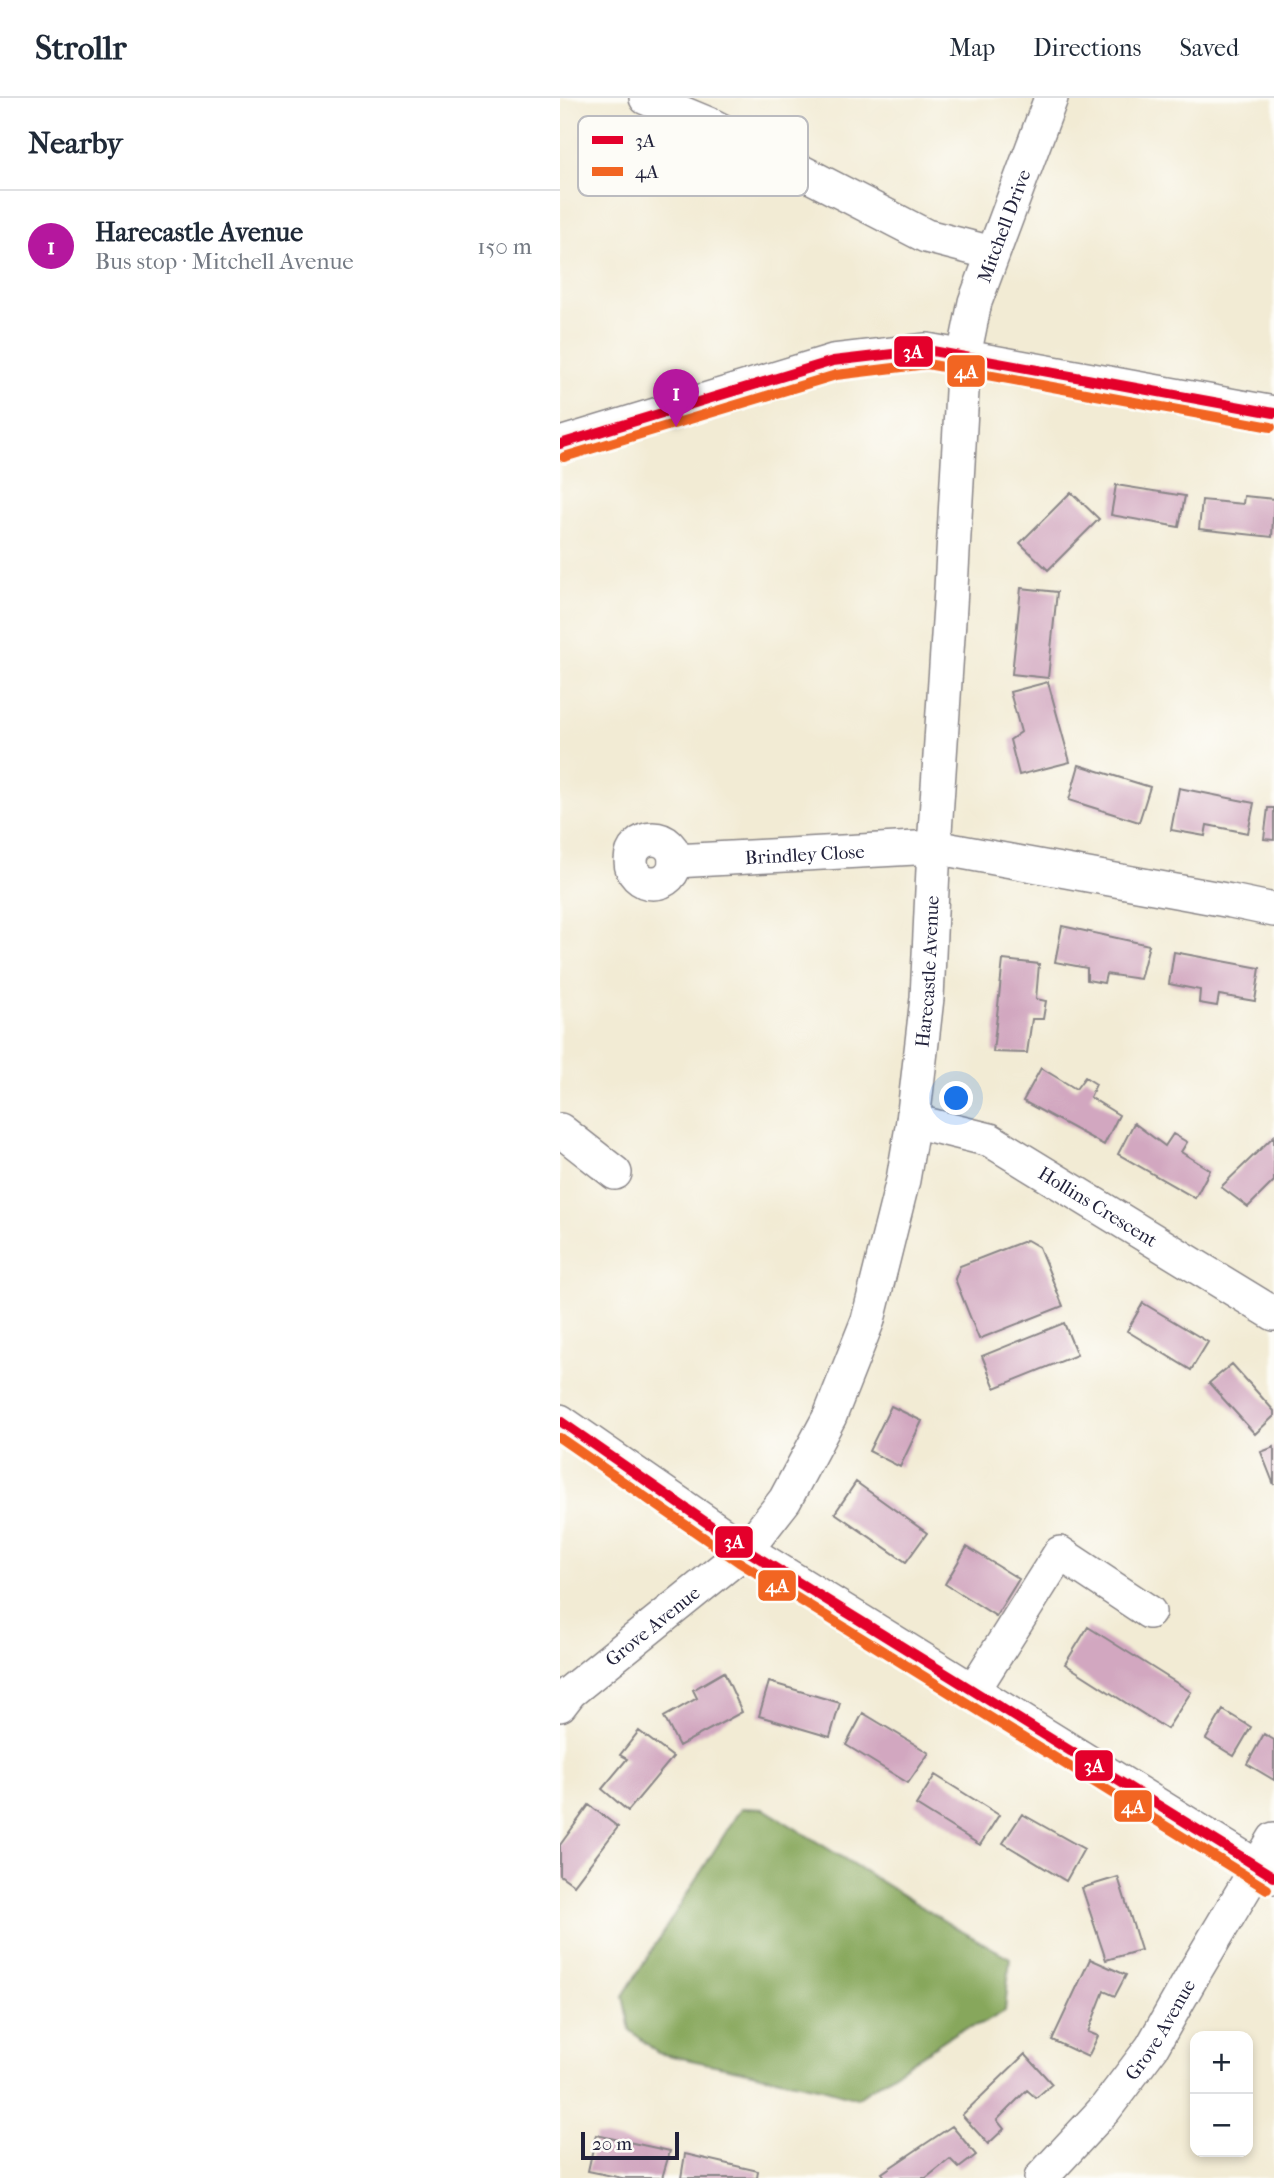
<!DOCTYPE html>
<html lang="en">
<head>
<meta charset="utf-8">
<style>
	:root { --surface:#fff; --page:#f2f2f3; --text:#1f2937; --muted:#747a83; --line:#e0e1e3; --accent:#b5179e }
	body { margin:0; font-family:"IM FELL French Canon",serif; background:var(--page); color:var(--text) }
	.controls { position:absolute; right:21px; bottom:21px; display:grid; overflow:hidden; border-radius:14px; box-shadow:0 4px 10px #0003 }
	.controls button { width:63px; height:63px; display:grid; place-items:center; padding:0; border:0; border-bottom:2px solid var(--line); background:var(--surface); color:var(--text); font:35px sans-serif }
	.scale { position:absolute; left:21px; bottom:18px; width:98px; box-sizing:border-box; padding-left:7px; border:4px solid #22223b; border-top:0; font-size:19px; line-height:24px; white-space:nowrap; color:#22223b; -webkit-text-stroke:5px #fdfcf7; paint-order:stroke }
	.you { position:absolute; left:397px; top:1001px; width:24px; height:24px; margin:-18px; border:5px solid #fff; border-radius:50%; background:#1a73e8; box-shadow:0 0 0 10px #1a73e833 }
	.badge { display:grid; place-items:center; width:46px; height:46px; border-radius:50%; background:var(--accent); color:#fff; font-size:23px; font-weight:700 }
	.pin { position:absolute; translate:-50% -58px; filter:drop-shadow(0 2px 4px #0008) }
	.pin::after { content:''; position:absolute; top:37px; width:24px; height:21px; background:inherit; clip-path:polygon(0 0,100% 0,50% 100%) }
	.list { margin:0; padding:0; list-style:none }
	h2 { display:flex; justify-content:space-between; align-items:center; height:91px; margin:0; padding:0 28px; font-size:30px }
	h2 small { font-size:23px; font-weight:400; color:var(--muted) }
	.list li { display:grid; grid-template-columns:46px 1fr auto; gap:21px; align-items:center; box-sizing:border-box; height:112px; padding:0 28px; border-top:2px solid var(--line) }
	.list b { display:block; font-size:26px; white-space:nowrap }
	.list p { margin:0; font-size:23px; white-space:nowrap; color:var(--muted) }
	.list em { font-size:23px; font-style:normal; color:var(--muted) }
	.map { position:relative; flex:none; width:714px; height:2080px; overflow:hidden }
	header { display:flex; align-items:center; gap:42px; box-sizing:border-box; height:98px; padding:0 35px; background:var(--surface); border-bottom:2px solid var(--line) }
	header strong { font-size:33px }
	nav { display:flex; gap:38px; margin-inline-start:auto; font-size:24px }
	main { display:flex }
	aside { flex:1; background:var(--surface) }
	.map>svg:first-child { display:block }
	.forest { fill:#87a75b; stroke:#54644b; stroke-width:2 }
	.building { fill:#d2a7c0 }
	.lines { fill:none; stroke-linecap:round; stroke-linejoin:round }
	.minor-casing { stroke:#8a8688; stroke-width:36 }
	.minor { stroke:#fff; stroke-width:33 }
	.bus-1-casing { stroke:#fdfcf7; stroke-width:16 }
	.bus-2-casing { stroke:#fdfcf7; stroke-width:16 }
	.bus-1 { stroke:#e4002b; stroke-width:10 }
	.bus-2 { stroke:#f26522; stroke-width:10 }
	.labels { text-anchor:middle; stroke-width:6; stroke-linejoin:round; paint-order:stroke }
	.street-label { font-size:19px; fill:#22223b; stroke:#fdfcf7 }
	.key { fill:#fdfcf7; stroke:#bbbbbf; stroke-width:2 }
	.key-label { font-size:19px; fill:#22223b }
	.line-badge { stroke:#fdfcf7; stroke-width:2.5 }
	.badge-label { font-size:19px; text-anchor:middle; font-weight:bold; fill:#fff }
</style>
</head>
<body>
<header>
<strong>Strollr</strong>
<nav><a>Map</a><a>Directions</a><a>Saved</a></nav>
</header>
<main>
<aside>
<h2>Nearby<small></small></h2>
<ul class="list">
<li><span class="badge">1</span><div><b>Harecastle Avenue</b><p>Bus stop · Mitchell Avenue</p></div><em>150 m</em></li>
</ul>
</aside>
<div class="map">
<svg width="714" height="2080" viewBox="0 0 714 2080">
	<rect width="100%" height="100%" fill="#fdfcf7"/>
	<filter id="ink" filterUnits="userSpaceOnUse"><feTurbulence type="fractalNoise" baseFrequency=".0143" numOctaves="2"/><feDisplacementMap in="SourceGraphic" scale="14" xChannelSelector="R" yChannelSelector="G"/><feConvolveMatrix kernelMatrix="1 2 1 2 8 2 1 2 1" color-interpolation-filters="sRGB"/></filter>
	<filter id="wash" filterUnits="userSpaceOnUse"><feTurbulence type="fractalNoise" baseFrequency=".00686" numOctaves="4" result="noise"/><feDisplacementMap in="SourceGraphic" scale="28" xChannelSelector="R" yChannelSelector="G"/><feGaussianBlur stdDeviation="1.57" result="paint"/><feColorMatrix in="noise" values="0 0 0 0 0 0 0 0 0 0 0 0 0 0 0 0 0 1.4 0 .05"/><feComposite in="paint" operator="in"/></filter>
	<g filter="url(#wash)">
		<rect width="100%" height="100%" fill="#f2ebd4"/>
		<path class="forest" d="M181 1710 204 1711 391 1827 450 1860 445 1913 426 1924 398 1933 297 2000 262 1990 98 1955 70 1932 63 1898Z"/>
		<g id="blocks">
			<path class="building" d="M556 387 625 398 619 429 551 417Z
				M511 394 539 421 488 472 460 445Z
				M684 398 714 401 712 439 639 431 642 402 683 406Z
				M461 490 497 494 488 580 452 576Z
				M488 584 510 664 459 677 450 642 461 634 450 594Z
				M519 667 590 689 579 724 509 702Z
				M619 690 694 705 688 735 647 727 645 738 611 732Z
				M708 710H714V742L704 741Z
				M502 828 589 847 580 881 546 876 544 885 527 882V870L495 864Z
				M614 854 700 870 695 903 659 897 657 908 639 905 640 892 609 886Z
				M443 862 479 866 476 901 486 903 483 921H472L467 955 433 954Z
				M481 970 516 991 525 979 536 986 530 999 559 1017 544 1047 463 1003Z
				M574 1025 605 1048 613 1036 627 1044 621 1054 650 1072 635 1100 558 1056Z
				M714 1038V1083L688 1109 661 1089Z
				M467 1142 479 1149 503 1208 419 1241 395 1181 400 1168Z
				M583 1205 648 1244 631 1272 567 1233Z
				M504 1225 517 1257 435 1290 422 1258Z
				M672 1266 714 1313V1318L695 1336 649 1285Z
				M331 1308 362 1323 340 1369 309 1353Z
				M714 1349V1387L701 1354Z
				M296 1384 367 1435 346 1464 275 1415Z
				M407 1449 459 1481 436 1518 385 1486Z
				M528 1529 631 1594 607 1631 505 1566Z
				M164 1574 182 1614 119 1648 104 1619 137 1600 133 1592Z
				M209 1584 280 1605 270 1639 199 1618Z
				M663 1612 691 1629 674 1658 646 1641Z
				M303 1615 369 1655 348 1685 286 1647Z
				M79 1633 113 1659 68 1713 42 1691 67 1661 60 1657Z
				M704 1636 714 1642V1682L687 1666Z
				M375 1677 439 1717 420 1747 356 1707Z
				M29 1707 58 1729 14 1787 0 1777V1747Z
				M462 1716 524 1751 506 1783 443 1745Z
				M558 1779 581 1852 546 1862 522 1790Z
				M530 1861 566 1877 555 1898 544 1893 528 1934 538 1938 528 1959 492 1942Z
				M465 1956 492 1986 476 2000 467 1992 437 2022 444 2031 428 2046 402 2017Z
				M392 2028 416 2057 399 2070 390 2061 366 2080H326L322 2075Z
				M36 2037 110 2053 102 2080H62L28 2073Z
				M125 2056 198 2073 197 2080H121Z"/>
		</g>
	</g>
	<g filter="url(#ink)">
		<use href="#blocks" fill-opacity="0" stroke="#8a8688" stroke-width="2"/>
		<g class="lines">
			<defs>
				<g id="minor">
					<path d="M86 0 151 27 366 138 432 155"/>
					<path d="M0 346 273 263 367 252 714 315"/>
					<circle cx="93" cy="763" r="22"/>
					<path id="s1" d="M115 763 374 749 671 803 714 812"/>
					<path id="s2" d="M353 1023 430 1042 714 1216"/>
					<path d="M0 1032 55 1075"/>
					<path d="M0 1323 186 1452 714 1779"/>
					<path d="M413 1593 500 1455 589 1514"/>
					<path id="s3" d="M0 1607 10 1594 186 1452 225 1402 270 1318 308 1222 343 1082 353 1023 367 900 374 749 390 508 404 258 415 204 491 0"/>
					<path id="s4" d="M481 2080 545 2011 592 1949 634 1875 714 1741"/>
				</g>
			</defs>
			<use href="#minor" class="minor-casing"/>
			<use href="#minor" class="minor"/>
			<defs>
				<path id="bus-1" d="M0 346 273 263 367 252 714 315
					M0 1323 186 1452 714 1779"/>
				<path id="bus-2" d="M4 359 276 277 367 266 711 329
					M0 1340 179 1464 707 1791"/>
			</defs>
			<use href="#bus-1" class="bus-1-casing"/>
			<use href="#bus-2" class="bus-2-casing"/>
			<use href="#bus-1" class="bus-1"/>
			<use href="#bus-2" class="bus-2"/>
		</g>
	</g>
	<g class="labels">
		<g class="street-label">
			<text dy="7" stroke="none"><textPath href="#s3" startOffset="1612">Mitchell Drive</textPath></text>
			<text dy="7" stroke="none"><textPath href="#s1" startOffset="130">Brindley Close</textPath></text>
			<text dy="7" stroke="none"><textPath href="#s3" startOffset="859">Harecastle Avenue</textPath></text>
			<text dy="7" stroke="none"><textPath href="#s2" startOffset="206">Hollins Crescent</textPath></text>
			<text dy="7" stroke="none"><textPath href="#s3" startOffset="122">Grove Avenue</textPath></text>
			<text dy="7" stroke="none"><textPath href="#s4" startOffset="191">Grove Avenue</textPath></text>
		</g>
	</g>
	<rect x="18" y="18" width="230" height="80" rx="10" class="key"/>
	<rect x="32" y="38" width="31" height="8" fill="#e4002b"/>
	<rect x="32" y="69" width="31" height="9" fill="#f26522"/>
	<g class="key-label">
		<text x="75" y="49">3A</text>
		<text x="75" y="80">4A</text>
	</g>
	<g class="line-badge">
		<rect x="333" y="237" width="41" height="33" rx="7" fill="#e4002b"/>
		<rect x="386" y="256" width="40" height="34" rx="7" fill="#f26522"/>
		<rect x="154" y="1427" width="40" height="34" rx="7" fill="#e4002b"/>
		<rect x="197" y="1471" width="40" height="33" rx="7" fill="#f26522"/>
		<rect x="514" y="1651" width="40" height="33" rx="7" fill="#e4002b"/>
		<rect x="553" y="1691" width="40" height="34" rx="7" fill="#f26522"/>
	</g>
	<g class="badge-label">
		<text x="353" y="260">3A</text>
		<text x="406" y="280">4A</text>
		<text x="174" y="1450">3A</text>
		<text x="217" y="1494">4A</text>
		<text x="534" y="1674">3A</text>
		<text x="573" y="1715">4A</text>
	</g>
</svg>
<div class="controls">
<button>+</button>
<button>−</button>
</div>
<div class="scale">20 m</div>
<div class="you"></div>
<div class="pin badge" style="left:116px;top:329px">1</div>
</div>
</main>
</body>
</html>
